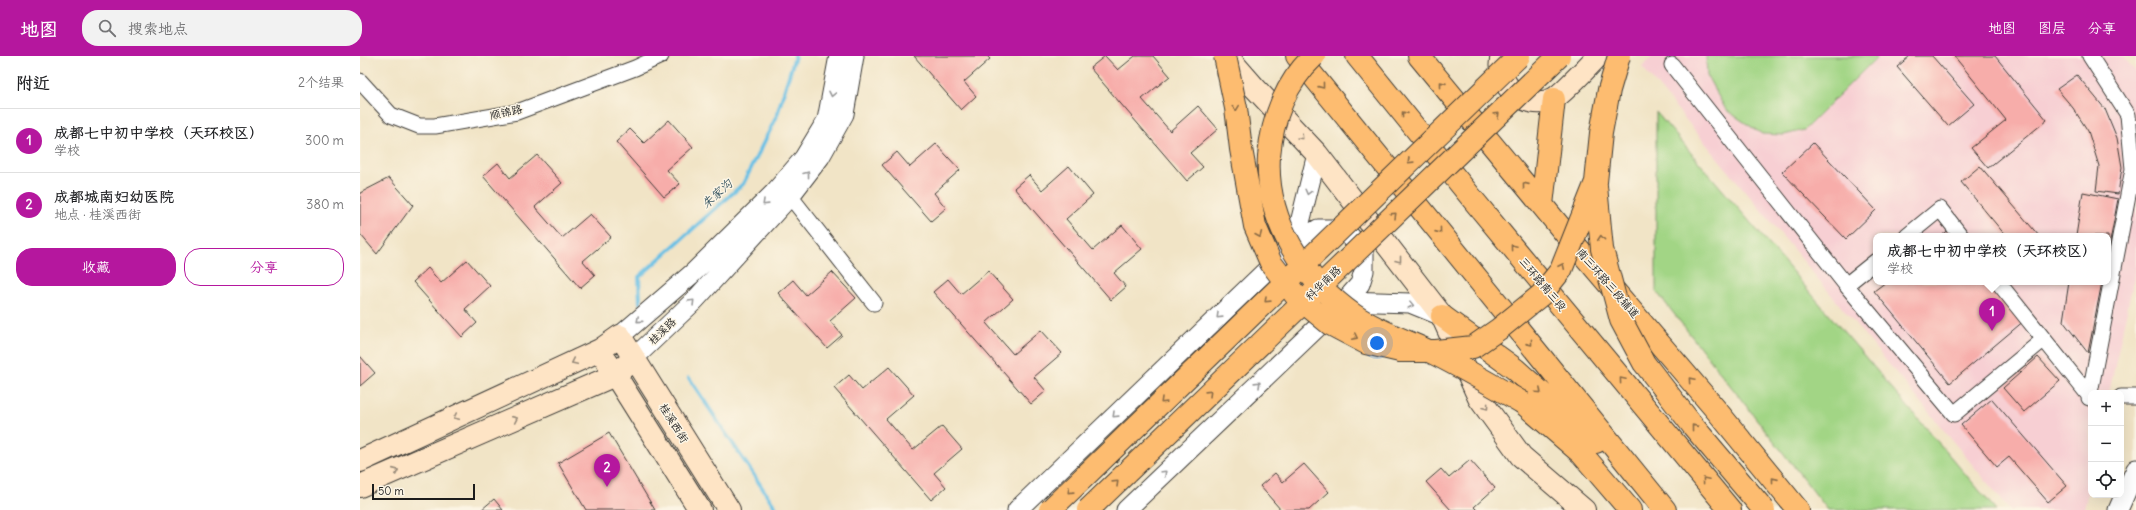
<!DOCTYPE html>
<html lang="zh">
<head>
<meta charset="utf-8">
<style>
	:root { --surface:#fff; --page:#f2f2f2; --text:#202124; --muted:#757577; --line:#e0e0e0; --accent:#b5179e }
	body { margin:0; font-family:Delius,"LXGW WenKai TC",sans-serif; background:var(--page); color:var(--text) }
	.controls { position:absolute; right:12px; bottom:12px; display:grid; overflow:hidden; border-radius:8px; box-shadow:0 4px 16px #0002 }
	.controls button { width:36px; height:36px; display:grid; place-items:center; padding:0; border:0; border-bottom:1px solid var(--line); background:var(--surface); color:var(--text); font:20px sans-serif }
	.scale { position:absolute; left:12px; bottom:10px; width:103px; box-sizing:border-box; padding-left:4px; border:2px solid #1c1c1c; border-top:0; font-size:11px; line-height:14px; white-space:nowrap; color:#1c1c1c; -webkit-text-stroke:3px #fcf5e5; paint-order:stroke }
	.you { position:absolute; left:1017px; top:287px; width:14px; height:14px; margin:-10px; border:3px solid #fff; border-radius:50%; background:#1a73e8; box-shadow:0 0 0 6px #1a73e833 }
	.badge { display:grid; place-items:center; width:26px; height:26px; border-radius:50%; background:var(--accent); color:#fff; font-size:13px; font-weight:700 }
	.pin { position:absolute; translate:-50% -33px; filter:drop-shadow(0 1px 2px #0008) }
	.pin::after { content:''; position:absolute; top:21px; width:14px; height:12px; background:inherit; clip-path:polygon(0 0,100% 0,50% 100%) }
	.popup { position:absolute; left:1513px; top:177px; width:238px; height:52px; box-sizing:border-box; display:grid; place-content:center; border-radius:8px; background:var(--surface); filter:drop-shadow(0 1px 3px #0005); font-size:13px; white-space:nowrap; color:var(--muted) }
	.popup b { font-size:15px; color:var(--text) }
	.popup::after { content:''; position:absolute; left:50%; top:100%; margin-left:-8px; border:8px solid transparent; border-top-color:var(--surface) }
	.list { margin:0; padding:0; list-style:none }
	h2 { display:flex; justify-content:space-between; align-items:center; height:52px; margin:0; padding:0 16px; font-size:17px }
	h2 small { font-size:13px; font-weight:400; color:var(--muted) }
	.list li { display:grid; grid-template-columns:26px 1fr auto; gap:12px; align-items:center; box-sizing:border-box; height:64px; padding:0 16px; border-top:1px solid var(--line) }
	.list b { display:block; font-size:15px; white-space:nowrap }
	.list p { margin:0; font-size:13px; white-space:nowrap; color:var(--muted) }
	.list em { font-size:13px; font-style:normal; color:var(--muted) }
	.actions { display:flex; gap:8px; padding:12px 16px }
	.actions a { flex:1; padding:9px 0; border:1px solid var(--accent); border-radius:16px; text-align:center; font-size:14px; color:var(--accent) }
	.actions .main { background:var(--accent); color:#fff }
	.icon { flex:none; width:22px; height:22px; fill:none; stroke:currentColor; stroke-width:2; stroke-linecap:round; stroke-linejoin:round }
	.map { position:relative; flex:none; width:1776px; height:454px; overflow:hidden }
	header { display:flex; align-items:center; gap:24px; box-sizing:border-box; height:56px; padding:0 20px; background:var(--accent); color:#fff }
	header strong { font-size:19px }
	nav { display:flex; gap:22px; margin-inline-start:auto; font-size:14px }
	.search { width:280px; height:36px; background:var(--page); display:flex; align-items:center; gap:10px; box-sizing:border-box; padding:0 14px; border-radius:16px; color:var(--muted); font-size:15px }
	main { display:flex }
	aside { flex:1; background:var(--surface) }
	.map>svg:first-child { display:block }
	.built { fill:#f7cfd3; fill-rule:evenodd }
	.green { fill:#a2d585; stroke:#5f7850 }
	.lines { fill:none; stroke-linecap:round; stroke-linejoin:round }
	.stream { stroke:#67c0e5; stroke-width:4 }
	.building { fill:#f7adaa }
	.minor-casing { stroke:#3c3a36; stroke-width:17 }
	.tertiary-casing { stroke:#3c3a36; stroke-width:21 }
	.secondary-casing { stroke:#3c3a36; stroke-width:24 }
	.primary-casing { stroke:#3c3a36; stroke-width:24 }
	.trunk-casing { stroke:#3c3a36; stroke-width:24 }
	.minor { stroke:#fff; stroke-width:15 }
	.tertiary { stroke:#fff; stroke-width:19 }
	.secondary { stroke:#fee4c5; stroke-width:22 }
	.primary { stroke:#fdbc6f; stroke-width:22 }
	.trunk { stroke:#fdbc6f; stroke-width:22 }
	.trunk-bridge-casing { stroke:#3c3a36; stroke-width:24; stroke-linecap:butt }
	.trunk-bridge { stroke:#fdbc6f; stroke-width:22 }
	.oneway { stroke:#8c6c46 }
	.oneway2 { stroke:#999 }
	.oneway3 { stroke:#988a79 }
	.labels { text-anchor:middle; stroke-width:3; stroke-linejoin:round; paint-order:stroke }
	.street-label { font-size:11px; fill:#1c1c1c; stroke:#fcf5e5 }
	.water-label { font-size:12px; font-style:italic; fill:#365562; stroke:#fcf5e5 }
</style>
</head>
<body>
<header>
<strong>地图</strong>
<div class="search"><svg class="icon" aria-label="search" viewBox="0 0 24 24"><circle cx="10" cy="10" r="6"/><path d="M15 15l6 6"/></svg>搜索地点</div>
<nav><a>地图</a><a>图层</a><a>分享</a></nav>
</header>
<main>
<aside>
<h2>附近<small>2个结果</small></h2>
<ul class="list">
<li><span class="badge">1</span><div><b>成都七中初中学校（天环校区）</b><p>学校</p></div><em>300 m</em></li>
<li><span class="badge">2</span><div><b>成都城南妇幼医院</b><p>地点 · 桂溪西街</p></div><em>380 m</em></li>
</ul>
<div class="actions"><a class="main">收藏</a><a>分享</a></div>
</aside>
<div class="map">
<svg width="1776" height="454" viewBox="0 0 1776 454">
	<rect width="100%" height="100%" fill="#fcf5e5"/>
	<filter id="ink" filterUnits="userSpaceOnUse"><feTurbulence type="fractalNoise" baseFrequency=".025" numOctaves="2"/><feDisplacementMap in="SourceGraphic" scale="8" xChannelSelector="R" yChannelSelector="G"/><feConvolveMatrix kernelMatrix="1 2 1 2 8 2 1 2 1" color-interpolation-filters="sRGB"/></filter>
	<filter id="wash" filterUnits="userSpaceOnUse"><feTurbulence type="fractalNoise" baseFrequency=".012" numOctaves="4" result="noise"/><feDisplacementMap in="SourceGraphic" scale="16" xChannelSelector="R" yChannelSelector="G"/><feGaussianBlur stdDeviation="0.9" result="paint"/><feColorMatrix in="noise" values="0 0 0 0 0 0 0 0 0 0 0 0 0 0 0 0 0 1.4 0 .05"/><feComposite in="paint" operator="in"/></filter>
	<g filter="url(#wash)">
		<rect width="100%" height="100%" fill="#f1e4c6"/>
		<path class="built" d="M1293 0H1763L1776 16V213L1749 337H1731V422L1724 454H1650L1282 11ZM1516 180H1748V226H1516Z"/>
		<path class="green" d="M1346 0H1518L1444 74 1424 79 1402 78 1366 54 1347 20Z
			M1296 56 1636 454H1468L1296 235Z"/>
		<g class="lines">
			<path class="stream" d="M280 247 279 221 383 128 416 62 435 0
				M329 322 417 454"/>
		</g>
		<g id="blocks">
			<path class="building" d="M554 0H627L630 3 604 26 616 40 601 54Z
				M745 0 758 14 775 0H793L810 20 782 43 810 75 838 50 858 73 830 97 843 111 827 125 730 12Z
				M1550 0H1572L1614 48 1588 70 1537 11Z
				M1594 0H1635L1687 64 1628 112 1611 92 1646 64Z
				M1717 19 1745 53 1757 82 1762 111 1758 138 1736 135 1739 110 1728 75 1713 52 1697 33Z
				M309 64 333 91 307 114 320 128 304 141 256 86 270 73 284 87Z
				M1453 87 1516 154 1486 183 1422 116Z
				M576 88 600 114 574 137 586 152 571 165 522 109 537 96 550 111Z
				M177 99 202 127 175 151 202 182 230 158 251 181 223 205 235 219 220 232 123 120 138 107 150 122Z
				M709 110 733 139 706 163 733 194 762 169 782 193 754 217 766 231 751 244 654 132 669 119 682 134Z
				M1620 110 1679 180H1646L1601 126Z
				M29 122 53 149 17 198 0 178V137Z
				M1723 136 1758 143 1749 191 1748 180H1716Z
				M1590 173 1596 180H1581Z
				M107 204 130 230 105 253 117 267 102 281 53 226 68 212 81 227Z
				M628 215 653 243 626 267 653 298 681 274 702 297 674 321 686 335 671 348 573 236 588 223 601 238Z
				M472 216 496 242 470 265 482 279 467 292 418 237 433 224 446 239Z
				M1526 226H1633L1665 264 1590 327 1514 235Z
				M1709 226H1742L1728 297 1703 265Z
				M0 300 15 317 0 330Z
				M1678 301 1700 325 1664 356 1643 332Z
				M529 311 554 339 526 363 553 394 582 370 602 393 574 417 586 431 571 444 474 332 489 319 502 334Z
				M1632 343 1707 430 1688 446 1649 401 1637 411 1601 369Z
				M249 377 295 454H226L198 407Z
				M1110 404 1135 432 1114 451 1117 454H1091L1066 426 1081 413 1089 422Z
				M944 408 969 436 949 454H921L900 430 915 417 923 426Z
				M134 443 143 454H121Z"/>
		</g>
	</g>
	<g filter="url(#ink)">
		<use href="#blocks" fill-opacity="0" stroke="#3c3a36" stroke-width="1"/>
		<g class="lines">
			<defs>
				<path id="minor" d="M1312 9 1486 229 1594 358 1683 284
					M0 25 31 59 59 70H75L157 56 275 12 301 0
					M430 140 514 247
					M1547 180 1580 153 1601 180
					M1638 226 1731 342
					M1486 229 1516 205
					M1761 341H1776
					M1729 342 1773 113 1768 59 1730 0"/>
				<path id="tertiary" d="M935 187 958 173H976L990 180 1004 197V215L1000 228 985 245
					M260 280 333 217 414 137 444 102 467 64 479 0
					M274 302 335 244 430 140 460 101 484 58 494 0
					M657 454 935 187 957 98
					M766 454 985 245 1050 247 1082 260
					M1758 454 1776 413"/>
				<path id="secondary" d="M867 0 894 31 957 98 1082 260 1119 342 1161 400 1224 454
					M1142 0C1133 28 1166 56 1193 43 1202 39 1229 9 1238 0
					M247 306 340 454
					M0 405 240 294 260 280 369 454
					M0 430 255 319 274 302"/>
				<path id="primary" d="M1059 0 1205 177 1357 355 1438 454
					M1182 149 1194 43"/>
				<path id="trunk" d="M937 0 1305 454
					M997 0 1115 146 1370 454
					M1082 260 1155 313 1236 386
					M1163 347 1222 398 1270 454"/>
			</defs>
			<use href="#minor" class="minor-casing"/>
			<use href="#tertiary" class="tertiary-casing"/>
			<use href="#secondary" class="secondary-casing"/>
			<use href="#primary" class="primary-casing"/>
			<use href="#trunk" class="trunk-casing"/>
			<use href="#minor" class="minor"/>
			<use href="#tertiary" class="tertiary"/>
			<use href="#secondary" class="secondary"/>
			<use href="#primary" class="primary"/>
			<use href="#trunk" class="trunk"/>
			<defs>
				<path id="trunk-bridge" d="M865 0 876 52 881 93 895 170 911 207 936 240 970 268 1006 287 1040 295H1076L1113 291 1139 273 1181 239 1201 214 1236 126 1241 77 1249 34 1259 0
					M954 0C926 26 912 63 909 100 905 164 943 223 994 259 1019 276 1048 285 1075 298 1105 313 1134 330 1163 347
					M1236 130 1242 193 1261 264 1284 307 1333 370 1404 454
					M690 454 1159 0
					M728 454 1199 0"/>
			</defs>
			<use href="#trunk-bridge" class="trunk-bridge-casing"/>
			<use href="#trunk-bridge" class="trunk-bridge"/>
		</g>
		<defs><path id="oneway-chevron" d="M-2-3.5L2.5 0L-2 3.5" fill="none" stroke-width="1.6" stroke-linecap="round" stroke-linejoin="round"/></defs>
		<g class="oneway">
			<use href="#oneway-chevron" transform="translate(1082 28) rotate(-129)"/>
			<use href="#oneway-chevron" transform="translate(962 30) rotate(51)"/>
			<use href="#oneway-chevron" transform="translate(876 52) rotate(82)"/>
			<use href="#oneway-chevron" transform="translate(1044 58) rotate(-129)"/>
			<use href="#oneway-chevron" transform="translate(1137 59) rotate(-44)"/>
			<use href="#oneway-chevron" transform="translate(1050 105) rotate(136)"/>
			<use href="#oneway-chevron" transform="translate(1165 129) rotate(-129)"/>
			<use href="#oneway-chevron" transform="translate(1034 159) rotate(-44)"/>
			<use href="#oneway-chevron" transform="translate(1079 175) rotate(51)"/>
			<use href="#oneway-chevron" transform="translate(899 179) rotate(67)"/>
			<use href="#oneway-chevron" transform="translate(1241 182) rotate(-95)"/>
			<use href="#oneway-chevron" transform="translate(1153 191) rotate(-130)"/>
			<use href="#oneway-chevron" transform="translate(1202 210) rotate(-65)"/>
			<use href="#oneway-chevron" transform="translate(907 244) rotate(136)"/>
			<use href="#oneway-chevron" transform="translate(995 281) rotate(27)"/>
			<use href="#oneway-chevron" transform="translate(1170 287) rotate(51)"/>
			<use href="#oneway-chevron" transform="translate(1262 324) rotate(-130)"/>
			<use href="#oneway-chevron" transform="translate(1331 324) rotate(-131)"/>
			<use href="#oneway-chevron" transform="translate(1179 335) rotate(42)"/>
			<use href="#oneway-chevron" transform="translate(849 337) rotate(-44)"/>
			<use href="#oneway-chevron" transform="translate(803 345) rotate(136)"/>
			<use href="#oneway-chevron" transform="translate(1334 371) rotate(-129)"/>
			<use href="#oneway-chevron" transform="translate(1345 424) rotate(-130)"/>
			<use href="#oneway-chevron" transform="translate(1414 424) rotate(-129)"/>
			<use href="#oneway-chevron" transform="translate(756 427) rotate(-44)"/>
			<use href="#oneway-chevron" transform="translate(710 435) rotate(136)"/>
		</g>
		<g class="oneway2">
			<use href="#oneway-chevron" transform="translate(472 38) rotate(102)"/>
			<use href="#oneway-chevron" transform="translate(447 118) rotate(-52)"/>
			<use href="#oneway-chevron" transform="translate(948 136) rotate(104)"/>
			<use href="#oneway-chevron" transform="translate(405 147) rotate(136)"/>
			<use href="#oneway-chevron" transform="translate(332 246) rotate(-45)"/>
			<use href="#oneway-chevron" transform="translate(1051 249) rotate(14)"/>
			<use href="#oneway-chevron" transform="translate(859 260) rotate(136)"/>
			<use href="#oneway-chevron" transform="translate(279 264) rotate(139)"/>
			<use href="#oneway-chevron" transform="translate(898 328) rotate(-44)"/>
			<use href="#oneway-chevron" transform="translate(755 359) rotate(136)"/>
			<use href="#oneway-chevron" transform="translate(804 417) rotate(-44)"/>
		</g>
		<g class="oneway3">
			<use href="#oneway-chevron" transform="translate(941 81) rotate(46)"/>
			<use href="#oneway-chevron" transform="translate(1039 204) rotate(52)"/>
			<use href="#oneway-chevron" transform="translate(214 306) rotate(155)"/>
			<use href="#oneway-chevron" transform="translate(1126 351) rotate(54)"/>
			<use href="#oneway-chevron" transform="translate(96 361) rotate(155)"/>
			<use href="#oneway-chevron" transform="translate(155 363) rotate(-24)"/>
			<use href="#oneway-chevron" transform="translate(36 415) rotate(-24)"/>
		</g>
	</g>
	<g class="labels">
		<g class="street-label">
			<text transform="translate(146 56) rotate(-13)" y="4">顺锦路</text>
			<text transform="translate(963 227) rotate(-44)" y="4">科华南路</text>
			<text transform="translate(1248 227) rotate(49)" y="4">南三环路三段辅道</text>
			<text transform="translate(1183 228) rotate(50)" y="4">三环路南三段</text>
			<text transform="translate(302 275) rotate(-44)" y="4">桂溪路</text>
			<text transform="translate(314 367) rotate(58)" y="4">桂溪西街</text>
		</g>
		<g class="water-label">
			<text transform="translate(357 138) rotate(-42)" y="4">朱家沟</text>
		</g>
	</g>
</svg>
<div class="controls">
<button>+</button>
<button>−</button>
<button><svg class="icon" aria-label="locate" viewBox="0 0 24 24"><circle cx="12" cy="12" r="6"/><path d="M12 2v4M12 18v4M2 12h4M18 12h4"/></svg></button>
</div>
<div class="scale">50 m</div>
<div class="you"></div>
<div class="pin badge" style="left:1632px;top:275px">1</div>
<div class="popup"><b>成都七中初中学校（天环校区）</b>学校</div>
<div class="pin badge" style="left:247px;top:431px">2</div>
</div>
</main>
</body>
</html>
